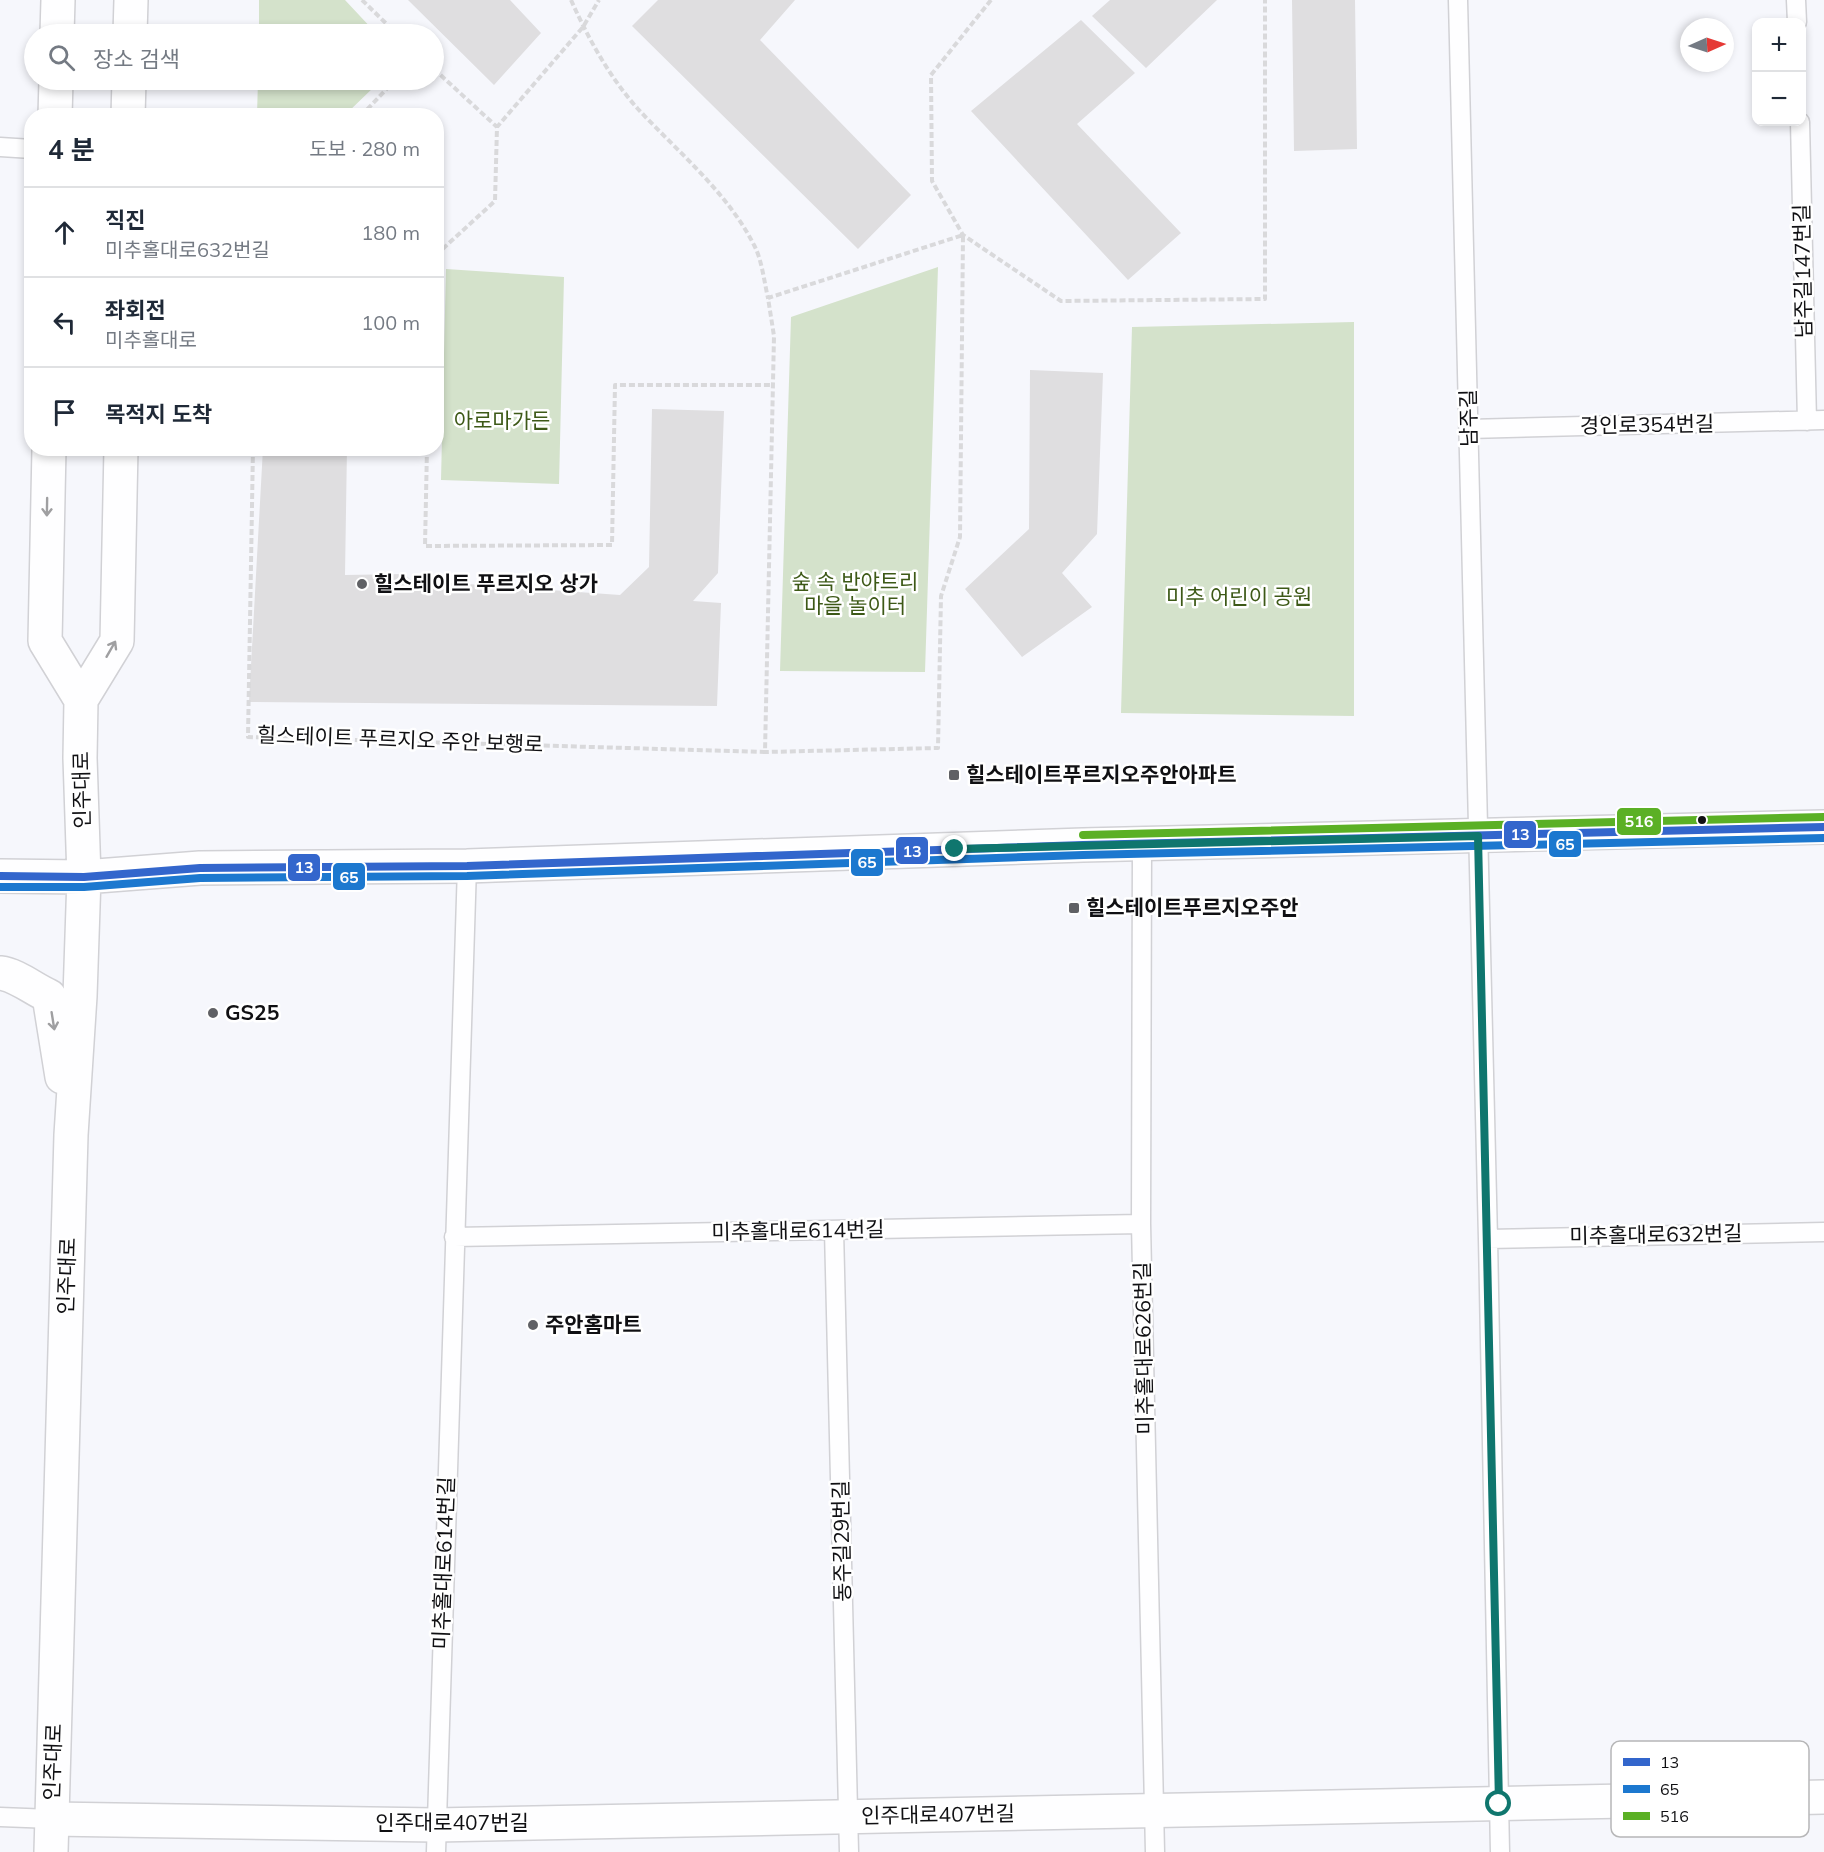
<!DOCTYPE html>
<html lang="ko">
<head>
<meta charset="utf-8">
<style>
	:root { --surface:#fff; --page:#f2f2f3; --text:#1f2937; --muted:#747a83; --line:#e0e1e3 }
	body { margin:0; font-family:Mulish,"Noto Sans KR",sans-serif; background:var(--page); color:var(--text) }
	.controls { position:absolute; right:18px; top:18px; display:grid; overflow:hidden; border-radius:12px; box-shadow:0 3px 9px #0003 }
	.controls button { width:54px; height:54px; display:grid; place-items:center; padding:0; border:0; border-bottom:2px solid var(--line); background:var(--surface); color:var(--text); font:30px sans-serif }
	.compass { position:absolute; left:1680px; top:18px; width:54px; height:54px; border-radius:50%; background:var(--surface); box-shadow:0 3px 9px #0003; rotate:87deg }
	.stop { position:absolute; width:18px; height:18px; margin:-14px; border:4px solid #0f766e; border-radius:50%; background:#fff }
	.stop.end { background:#0f766e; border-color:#fff; box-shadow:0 2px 6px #0008 }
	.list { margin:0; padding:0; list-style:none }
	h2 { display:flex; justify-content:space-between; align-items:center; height:78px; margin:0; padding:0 24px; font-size:26px }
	h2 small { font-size:20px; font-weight:400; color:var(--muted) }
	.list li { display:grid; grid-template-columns:39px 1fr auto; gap:18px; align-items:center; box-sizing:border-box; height:90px; padding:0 24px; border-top:2px solid var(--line) }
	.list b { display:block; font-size:22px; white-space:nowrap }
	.list p { margin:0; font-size:20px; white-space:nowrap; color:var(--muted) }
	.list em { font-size:20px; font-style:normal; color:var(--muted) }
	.icon { flex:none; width:33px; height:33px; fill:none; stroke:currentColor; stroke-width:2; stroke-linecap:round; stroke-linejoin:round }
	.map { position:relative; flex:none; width:1824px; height:1852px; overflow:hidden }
	.search { position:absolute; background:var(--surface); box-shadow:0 3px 9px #0003; left:24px; top:24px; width:420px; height:66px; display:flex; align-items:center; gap:15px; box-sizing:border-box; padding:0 21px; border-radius:33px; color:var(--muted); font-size:22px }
	.panel { position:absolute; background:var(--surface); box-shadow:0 3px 9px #0003; left:24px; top:108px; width:420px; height:348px; border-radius:24px }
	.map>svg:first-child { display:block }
	.green { fill:#d4e2cb }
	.building { fill:#dfdee0 }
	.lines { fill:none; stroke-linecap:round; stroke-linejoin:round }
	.lane-casing { stroke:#d1d1d5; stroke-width:21 }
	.street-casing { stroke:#d1d1d5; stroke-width:36 }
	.secondary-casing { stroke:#d1d1d5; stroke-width:36 }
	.path { stroke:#d9d9db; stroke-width:4; stroke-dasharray:6 3; stroke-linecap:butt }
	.lane { stroke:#fefeff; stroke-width:18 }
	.street { stroke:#fefeff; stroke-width:33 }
	.secondary { stroke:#fefeff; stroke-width:33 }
	.bus-1-casing { stroke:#fff; stroke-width:12 }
	.bus-2-casing { stroke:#fff; stroke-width:12 }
	.bus-3-casing { stroke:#fff; stroke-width:12 }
	.bus-1 { stroke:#36c; stroke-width:8 }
	.bus-2 { stroke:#1c78cf; stroke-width:8 }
	.bus-3 { stroke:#5bb025; stroke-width:8 }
	.oneway { stroke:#9f9fa1 }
	.route { stroke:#0f766e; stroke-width:8 }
	.poi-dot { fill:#606165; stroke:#fff; stroke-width:2 }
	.bus-dot { fill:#101013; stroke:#fff; stroke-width:2 }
	.labels { text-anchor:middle; stroke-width:5; stroke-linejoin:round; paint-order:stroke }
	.street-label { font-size:21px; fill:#101013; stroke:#fff }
	.park-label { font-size:21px; fill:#3d5917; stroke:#fff }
	.poi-label { font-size:21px; font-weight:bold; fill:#101013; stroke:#fff; text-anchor:start }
	.key { fill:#fff; stroke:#b7b7b8; stroke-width:1.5 }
	.key-label { font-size:16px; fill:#101013 }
	.line-badge { stroke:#fff; stroke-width:2 }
	.badge-label { font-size:16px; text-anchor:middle; font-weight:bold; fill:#fff }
</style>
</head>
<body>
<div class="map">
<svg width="1824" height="1852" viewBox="0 0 1824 1852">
	<rect width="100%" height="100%" fill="#f6f7fc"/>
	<path class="green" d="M259 0H345L374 31V34H259Z
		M258 80H375V86L345 115H257Z
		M938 267 925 672 780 671 791 317Z
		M446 269 564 277 559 484 441 480Z
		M1354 322V716L1121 713 1132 327Z"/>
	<path class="building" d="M408 0H510L541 33 494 85Z
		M658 0H795L760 40 911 195 858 249 632 26Z
		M1110 0H1217L1146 68 1092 16Z
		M1292 0H1355L1357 149 1294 151Z
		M1081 20 1135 73 1077 124 1181 233 1128 280 971 111Z
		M1030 370 1103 373 1097 534 1062 573 1092 607 1022 657 965 589 1029 529Z
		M652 409 724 411 718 573 693 601 721 603 717 706 249 702 263 448H347L345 575 404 574 411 580 620 595 649 567Z"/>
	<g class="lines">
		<defs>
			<path id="lane" d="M1458 0 1488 1239 1500 1852
				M1796 0 1797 22
				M1800 122 1807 421
				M0 147 32 149
				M1469 429 1824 420
				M1142 843 1141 1224 1155 1852
				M834 1230 849 1852
				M454 1237 1141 1224
				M1488 1239 1824 1232
				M0 1817 52 1819
				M436 1852 467 866"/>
			<path id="street" d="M52 1819 436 1825 1824 1797"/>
			<path id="secondary" d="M57 34 58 0
				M130 34 131 0
				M55 116 56 80
				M128 116 129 80
				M49 448 45 641 81 700
				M0 876 84 877 200 868 467 866 1083 845 1824 827
				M0 973C17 975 33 989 49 996L62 1077
				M51 1852 71 1135 80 996 84 877 80 758 81 700 117 641 121 448"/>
		</defs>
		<use href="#lane" class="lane-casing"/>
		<use href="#street" class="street-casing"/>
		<use href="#secondary" class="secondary-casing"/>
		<path class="path" d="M362 0 397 34
			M571 0C588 38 610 78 638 109 678 152 727 192 754 245 762 260 764 281 768 298
			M991 0 931 75 932 181 963 235 1061 301 1265 299V0
			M434 69 497 127
			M361 116 395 80
			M436 255 495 201 497 127 583 27 599 0
			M253 448 248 737 765 752 774 336 768 298 963 235 960 537 941 596 938 748 765 752
			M427 448 425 546 612 545 615 385H773"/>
		<use href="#lane" class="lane"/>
		<use href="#street" class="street"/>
		<use href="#secondary" class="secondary"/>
		<defs>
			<path id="bus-1" d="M0 876 84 877 200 868 467 866 1083 845 1824 827"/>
			<path id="bus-2" d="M0 887H84L200 878 467 876 1083 855 1824 838"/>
			<path id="bus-3" d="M1083 835 1824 817"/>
		</defs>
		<use href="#bus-1" class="bus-1-casing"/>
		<use href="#bus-2" class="bus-2-casing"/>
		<use href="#bus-3" class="bus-3-casing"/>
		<use href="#bus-1" class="bus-1"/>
		<use href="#bus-2" class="bus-2"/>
		<use href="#bus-3" class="bus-3"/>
	</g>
	<defs><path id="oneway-shaft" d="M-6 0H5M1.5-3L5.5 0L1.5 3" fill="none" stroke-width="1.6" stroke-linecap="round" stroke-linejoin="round" transform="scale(1.5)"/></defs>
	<g class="oneway">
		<use href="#oneway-shaft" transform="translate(47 507) rotate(91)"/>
		<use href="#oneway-shaft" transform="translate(111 649) rotate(-60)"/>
		<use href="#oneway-shaft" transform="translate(53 1021) rotate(81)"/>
	</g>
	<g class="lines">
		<path class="route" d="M955 849 1478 836 1499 1804"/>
	</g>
	<g class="poi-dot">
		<circle cx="362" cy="584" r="6"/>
		<rect x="948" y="769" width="12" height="12" rx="3"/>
		<rect x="1068" y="902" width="12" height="12" rx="3"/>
		<circle cx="213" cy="1013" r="6"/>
		<circle cx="533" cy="1325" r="6"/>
	</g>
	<circle class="bus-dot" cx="1702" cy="820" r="5"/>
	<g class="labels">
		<g class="street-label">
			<text transform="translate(1803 271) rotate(-91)" y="7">남주길147번길</text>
			<text transform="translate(1469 418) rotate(-91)" y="7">남주길</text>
			<text transform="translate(1647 425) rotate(-1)" y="7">경인로354번길</text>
			<text transform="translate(400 740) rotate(2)" y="7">힐스테이트 푸르지오 주안 보행로</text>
			<text transform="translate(82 790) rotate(-91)" y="7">인주대로</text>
			<text transform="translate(798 1231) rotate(-1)" y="7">미추홀대로614번길</text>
			<text transform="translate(1656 1235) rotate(-1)" y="7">미추홀대로632번길</text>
			<text transform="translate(67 1276) rotate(-88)" y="7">인주대로</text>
			<text transform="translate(1144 1348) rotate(-91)" y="7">미추홀대로626번길</text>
			<text transform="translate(842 1541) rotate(-91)" y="7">동주길29번길</text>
			<text transform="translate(444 1563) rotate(-88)" y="7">미추홀대로614번길</text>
			<text transform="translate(53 1762) rotate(-88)" y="7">인주대로</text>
			<text transform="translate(938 1815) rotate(-1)" y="7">인주대로407번길</text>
			<text x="452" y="1830">인주대로407번길</text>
		</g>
		<g class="park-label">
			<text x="502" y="428">아로마가든</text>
			<text x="855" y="589">숲 속 반야트리<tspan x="855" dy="24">마을 놀이터</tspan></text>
			<text x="1239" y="604">미추 어린이 공원</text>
		</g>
		<g class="poi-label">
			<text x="374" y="591">힐스테이트 푸르지오 상가</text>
			<text x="966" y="782">힐스테이트푸르지오주안아파트</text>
			<text x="1086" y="915">힐스테이트푸르지오주안</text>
			<text x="225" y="1020">GS25</text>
			<text x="545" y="1332">주안홈마트</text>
		</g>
	</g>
	<rect x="1611" y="1741" width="198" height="96" rx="9" class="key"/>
	<rect x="1623" y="1758" width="27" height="8" fill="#36c"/>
	<rect x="1623" y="1785" width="27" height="8" fill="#1c78cf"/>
	<rect x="1623" y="1812" width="27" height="8" fill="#5bb025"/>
	<g class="key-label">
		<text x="1660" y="1768">13</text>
		<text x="1660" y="1795">65</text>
		<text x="1660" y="1822">516</text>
	</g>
	<g class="line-badge">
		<rect x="1616" y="807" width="46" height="29" rx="6" fill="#5bb025"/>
		<rect x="1503" y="820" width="34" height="29" rx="6" fill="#36c"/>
		<rect x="1548" y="830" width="34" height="28" rx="6" fill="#1c78cf"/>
		<rect x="895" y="836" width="34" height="29" rx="6" fill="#36c"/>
		<rect x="850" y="848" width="34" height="29" rx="6" fill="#1c78cf"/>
		<rect x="287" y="853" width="34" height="29" rx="6" fill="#36c"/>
		<rect x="332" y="862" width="34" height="29" rx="6" fill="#1c78cf"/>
	</g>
	<g class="badge-label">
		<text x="1639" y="827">516</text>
		<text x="1520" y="840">13</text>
		<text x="1565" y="850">65</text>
		<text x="912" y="857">13</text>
		<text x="867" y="868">65</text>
		<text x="304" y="873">13</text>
		<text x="349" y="883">65</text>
	</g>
</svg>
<div class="controls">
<button>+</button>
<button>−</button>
</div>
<svg class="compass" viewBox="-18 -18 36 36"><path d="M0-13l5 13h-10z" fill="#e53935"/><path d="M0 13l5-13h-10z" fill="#747a83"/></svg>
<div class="stop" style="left:1499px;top:1804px"></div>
<div class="stop end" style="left:955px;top:849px"></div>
<div class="search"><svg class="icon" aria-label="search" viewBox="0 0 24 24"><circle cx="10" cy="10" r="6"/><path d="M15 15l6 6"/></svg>장소 검색</div>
<section class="panel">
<h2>4 분<small>도보 · 280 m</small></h2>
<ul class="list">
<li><svg class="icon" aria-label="ahead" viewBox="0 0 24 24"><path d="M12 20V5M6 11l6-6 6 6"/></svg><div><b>직진</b><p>미추홀대로632번길</p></div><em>180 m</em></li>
<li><svg class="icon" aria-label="left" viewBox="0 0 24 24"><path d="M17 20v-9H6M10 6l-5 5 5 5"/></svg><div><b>좌회전</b><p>미추홀대로</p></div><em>100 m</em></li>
<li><svg class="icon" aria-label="arrive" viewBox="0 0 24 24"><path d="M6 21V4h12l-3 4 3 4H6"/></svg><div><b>목적지 도착</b></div></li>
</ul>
</section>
</div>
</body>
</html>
